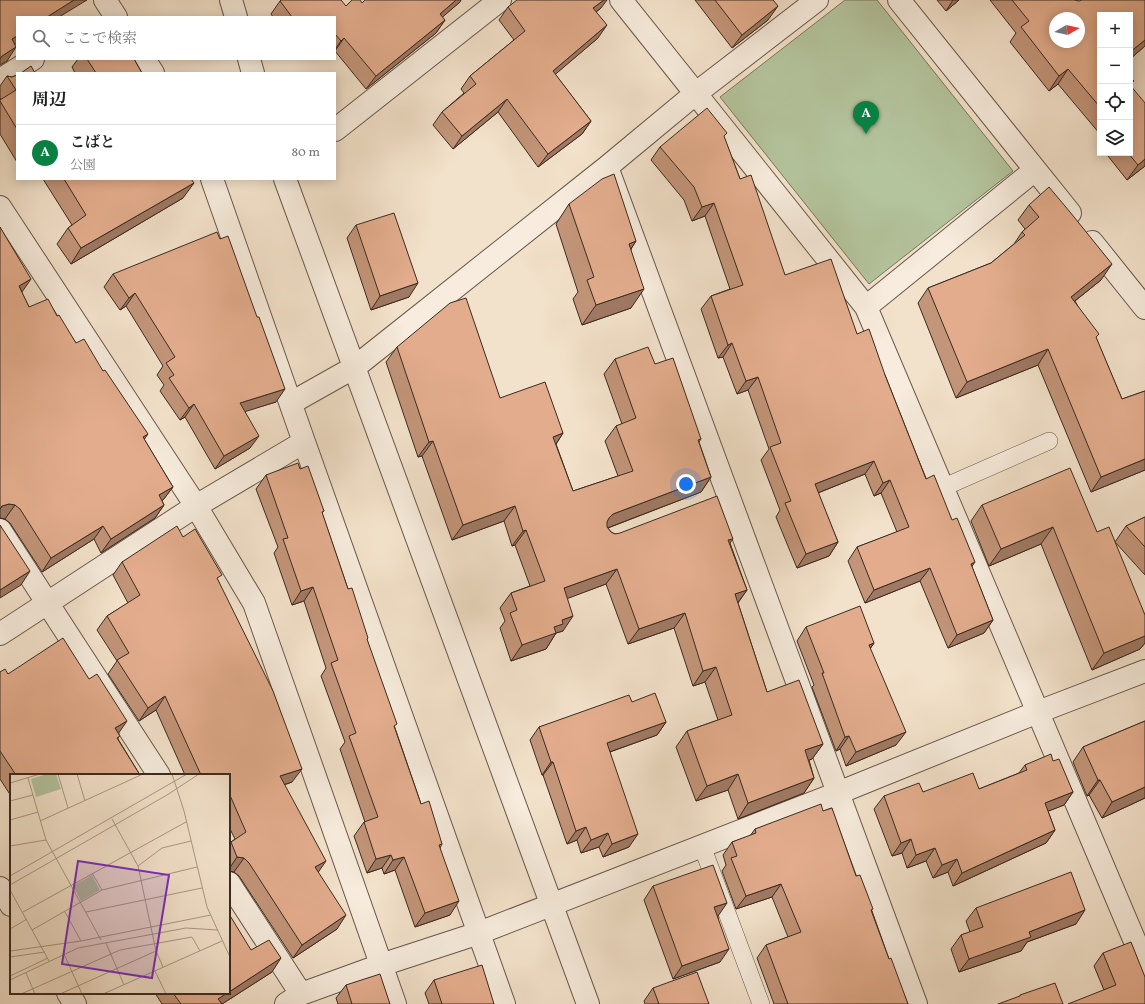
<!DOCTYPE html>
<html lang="ja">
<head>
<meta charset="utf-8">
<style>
	:root { --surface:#fff; --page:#f6f6f6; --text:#202124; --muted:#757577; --line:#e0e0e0; --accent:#0b8043 }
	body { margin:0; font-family:Vollkorn,"Noto Serif JP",serif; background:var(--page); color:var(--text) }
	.controls { position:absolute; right:12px; top:12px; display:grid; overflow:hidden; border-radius:0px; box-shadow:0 2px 10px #0003 }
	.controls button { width:36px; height:36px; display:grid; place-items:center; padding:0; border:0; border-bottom:1px solid var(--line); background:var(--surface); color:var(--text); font:20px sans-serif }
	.compass { position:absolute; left:1049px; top:12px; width:36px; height:36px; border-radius:50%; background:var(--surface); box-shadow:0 2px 10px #0003; rotate:81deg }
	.you { position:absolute; left:686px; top:484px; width:14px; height:14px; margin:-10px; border:3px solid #fff; border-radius:50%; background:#1a73e8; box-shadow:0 0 0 6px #1a73e833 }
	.badge { display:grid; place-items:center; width:26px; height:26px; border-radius:50%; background:var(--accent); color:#fff; font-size:13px; font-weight:700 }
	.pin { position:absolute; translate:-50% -33px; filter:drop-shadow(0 1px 2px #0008) }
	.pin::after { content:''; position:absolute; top:21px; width:14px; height:12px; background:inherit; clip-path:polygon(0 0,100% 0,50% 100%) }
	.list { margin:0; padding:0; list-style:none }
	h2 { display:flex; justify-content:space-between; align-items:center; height:52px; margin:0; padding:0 16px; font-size:17px }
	h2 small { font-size:13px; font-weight:400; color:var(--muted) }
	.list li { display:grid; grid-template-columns:26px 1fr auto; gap:12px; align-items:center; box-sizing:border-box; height:56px; padding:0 16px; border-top:1px solid var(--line) }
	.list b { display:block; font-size:15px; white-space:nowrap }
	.list p { margin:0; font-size:13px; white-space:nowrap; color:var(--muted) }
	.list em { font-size:13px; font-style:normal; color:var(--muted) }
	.icon { flex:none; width:22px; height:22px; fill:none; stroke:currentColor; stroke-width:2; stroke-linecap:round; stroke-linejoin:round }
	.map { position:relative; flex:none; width:1145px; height:1004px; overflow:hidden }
	.search { position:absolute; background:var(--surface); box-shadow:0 2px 10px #0003; left:16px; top:16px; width:320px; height:44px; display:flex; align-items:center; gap:10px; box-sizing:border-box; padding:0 14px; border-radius:0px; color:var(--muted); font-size:15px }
	.panel { position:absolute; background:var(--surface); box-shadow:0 2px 10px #0003; left:16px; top:72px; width:320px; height:108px; border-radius:0px }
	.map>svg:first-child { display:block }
	.green { fill:#b4c49d; stroke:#78775e }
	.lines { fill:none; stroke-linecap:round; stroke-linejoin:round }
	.service-casing { stroke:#69584b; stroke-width:18 }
	.minor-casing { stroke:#69584b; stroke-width:24 }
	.service { stroke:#f7ecdd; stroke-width:17 }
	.minor { stroke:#f7ecdd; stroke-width:22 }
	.wall { fill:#c39579; stroke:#3b2a20 }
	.shaded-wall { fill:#9f7963; stroke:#3b2a20 }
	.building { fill:#e3ad8d; stroke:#3b2a20; fill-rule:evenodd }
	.inset-road { fill:none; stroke:#a99887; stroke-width:1 }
	.view { fill:#7b2cbf; fill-opacity:0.15; stroke:#7b2cbf; stroke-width:2 }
	.inset-edge { fill:none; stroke:#3b2a20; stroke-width:2 }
</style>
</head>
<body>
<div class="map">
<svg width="1145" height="1004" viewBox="0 0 1145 1004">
	<rect width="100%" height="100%" fill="#f3e2cb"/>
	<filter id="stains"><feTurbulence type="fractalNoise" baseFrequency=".005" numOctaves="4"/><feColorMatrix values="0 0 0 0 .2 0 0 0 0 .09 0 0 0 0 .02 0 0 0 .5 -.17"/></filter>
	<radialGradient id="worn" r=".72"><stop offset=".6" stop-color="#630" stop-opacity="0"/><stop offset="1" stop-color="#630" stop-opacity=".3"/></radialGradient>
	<path class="green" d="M845 0H877L1013 171 869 284 720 97Z"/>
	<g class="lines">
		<defs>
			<path id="service" d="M942 488 1049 441
				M702 846 761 1004"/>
			<path id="minor" d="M105 0 116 17
				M231 0 236 17
				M621 0 866 307 1145 965
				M899 0 1070 213
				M144 59 153 73
				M249 59 253 73
				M0 80 33 59
				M335 130 500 0
				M607 167 916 1004
				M212 179 304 442 504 1004
				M285 179 588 1004
				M0 207 196 506 254 603 395 1004
				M1092 242 1145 308
				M866 307 1035 170
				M291 403 355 367 607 167 695 94 817 0
				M0 530 159 775
				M0 634 196 506 304 442
				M229 883 301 994
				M0 888 11 905
				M68 993 75 1004
				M286 1004 301 994 381 965 479 933 838 793 1038 712 1145 671"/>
		</defs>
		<use href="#service" class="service-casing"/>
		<use href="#minor" class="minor-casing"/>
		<use href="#service" class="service"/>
		<use href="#minor" class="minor"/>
	</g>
	<path class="wall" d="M695 0H773L768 20 732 48Z
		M937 0H959L946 11Z
		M990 0H1074L1079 1 1145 0V46L1130 59 1100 15V134L1058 84 1049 91 1010 42 1016 33Z
		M280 1 346 6 362 3 460 2 442 17 445 20 436 33 366 89 335 51V17H273L271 14Z
		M508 7 601 8 596 12 598 38 555 74 591 121 582 134 538 167 498 112 453 149 433 125 442 112 464 93 461 89 470 76 514 40 499 20Z
		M78 59H134L142 73H75L72 67Z
		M17 75V162L0 134V100L1 99 0 98V86L7 76 12 77Z
		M1131 86 1145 166 1127 180 1108 156 1110 153H1130Z
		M724 137 740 179 785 275 857 334 885 375 926 479 972 567 993 620 984 633 948 648 920 581 865 603 848 561 857 547 897 532 881 493 874 496 865 474 818 493 838 542 829 556 797 568 776 517 780 510 761 460 769 449 748 390 737 394 723 357 718 358 701 309 711 296 730 289 705 216 692 221 684 200 651 160 660 147Z
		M43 179H191L183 198 71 264 57 244 68 228 72 225Z
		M569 204 636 241 631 249V308L582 325 573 299 578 292 556 224Z
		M1029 205 1101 280 1075 301 1096 338 1122 399 1145 391V470L1091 492 1038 365 956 398 918 303 928 288 991 263 1014 244 1022 232 1025 229 1018 220Z
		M356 225 409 297 371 310 347 238Z
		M0 227 22 293 29 307 57 316 76 343 103 371 173 487 163 500 162 501 164 505 155 518 101 553 94 539 42 572 10 523 5 519 0 518Z
		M113 274 276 402 245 411 250 448 215 469 185 417 180 420 160 391 164 385 157 375 163 366 126 306 120 310 104 287Z
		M397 347 500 398 563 433 556 444 573 491 618 476 605 441 616 426 622 424 604 374 615 359 655 364 701 439 699 442 711 477 701 492 608 528 611 532 615 534 730 543 747 590 738 603 767 692 823 744 812 759 809 760 814 778 804 793 738 819 728 790 696 801 676 747 687 731 718 720 705 682 693 686 674 628 628 644 606 584 567 598 563 631 556 633 546 649 511 661 500 628 505 621 500 608 511 593 530 586 515 545 512 546 504 521 452 540 422 456 418 457 386 362Z
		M300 469 324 511 322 513 348 589 367 640 395 728 421 804 442 844 440 848 450 915 415 927 395 870 384 874 382 868 367 873 354 836 364 822H365L340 749 345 742 321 676 326 668 304 601 292 605 274 553 278 547 256 489 266 475Z
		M982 505 1097 532 1145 615V643L1140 649 1092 670 1041 544 989 566 971 521Z
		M1145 517V575L1115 542 1126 526Z
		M183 537 218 580 292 782 284 785 318 872 337 929 293 958 239 876 234 872 229 871V844L231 842 235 839 229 827V775H185L156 710 139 721 108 674 117 661 97 630 107 616 128 603 113 575 122 562Z
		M806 627 874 643 870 649 896 745 846 766 840 749 836 751 812 687 814 685 797 641Z
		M0 672 8 674 119 733 118 739 140 775H11V796L0 779Z
		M632 702 666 722 657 735 610 752 629 847 603 857 599 847 581 853 577 840 567 844 543 775H542L530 740 539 727Z
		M1145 721V798L1102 818 1089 795 1087 796 1073 762 1083 747Z
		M1053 761 1073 792 1064 805 1048 811 1055 830 1046 843 953 886 948 872 933 878 926 861 907 868 902 853 892 856 874 809 884 796 923 792 979 789 1019 773 1025 765Z
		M823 811 856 876 872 911 889 959 908 1004H774L757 958 766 945 788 937 772 897 736 909 722 871 726 865 723 855 732 842 750 836 755 829Z
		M653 886 718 916 720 962 673 979 644 900Z
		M976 908 1076 924 1027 942 1021 951 959 972 951 949 961 935 970 932 966 921Z
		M251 950 272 972 222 1004H162L155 993H229Z
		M1103 953 1145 977 1104 990 1094 966Z
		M434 980 494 1004H429L425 993Z
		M346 985 390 1004H338L336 998Z
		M653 988 709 1004H645L644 1001Z"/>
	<path class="shaded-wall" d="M74 0H87L59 17H47Z
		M456 0H461L460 2 431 27 440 14Z
		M604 0H607L601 8 584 21 593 8Z
		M953 0H959L946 11Z
		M778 6 768 20 732 48 742 35Z
		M445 20 436 33 366 89 376 76Z
		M607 25 598 38 544 84 553 71Z
		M17 36V43L3 52 12 39Z
		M344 38 335 51V49L341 41Z
		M1145 40V46L1130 59V52Z
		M16 47 7 61 0 65V59L2 56Z
		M1068 69 1058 84 1049 91 1059 76Z
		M507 99 498 112 453 149 462 136Z
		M591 121 582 134 538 167 548 154Z
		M1145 159V166L1127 180 1138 165Z
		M194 183 183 198 71 264 81 248Z
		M714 203 705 216 692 221 702 207Z
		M636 241 623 261 629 244Z
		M1112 264 1101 280 1061 312 1071 297Z
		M31 279 22 292 19 286Z
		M418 283 409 297 371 310 380 296Z
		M644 289 631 308 582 325 596 305Z
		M135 293 126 306 120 310 129 298Z
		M732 343 723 357 718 358 728 345Z
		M1048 349 1038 365 956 398 967 382Z
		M758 377 748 390 737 394 746 381Z
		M285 389 276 402 231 416 240 403Z
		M194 404 185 417 180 420 189 408Z
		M563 433 553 449V437Z
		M148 434 139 447 143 437Z
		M259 436 250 448 215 469 224 456Z
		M433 441 422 456 418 457 429 442Z
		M1145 459V470L1091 492 1101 477Z
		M874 461 865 474 805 498 815 484Z
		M711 477 701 492 602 530 609 518 613 514Z
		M890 480 881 493 874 496 883 483Z
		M173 487 163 500 149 509 159 495Z
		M9 504 15 505 5 519 0 518V509L2 506Z
		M164 505 155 518 101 553 111 539Z
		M515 506 504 521 452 540 463 525Z
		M103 526 94 539 42 572 51 558Z
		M1053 527 1041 544 989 566 1001 549Z
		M526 530 515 545 512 546 523 531Z
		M733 539 722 554 728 540Z
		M838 542 829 556 797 568 806 554Z
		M975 562 966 575 971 564Z
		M930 568 920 581 865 603 874 590Z
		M617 569 606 584 553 604 564 588Z
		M30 571 21 585 0 598V590Z
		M313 587 304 601 292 605 301 591Z
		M747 590 736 605 735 594Z
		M685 613 674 628 628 644 639 629Z
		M573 616 563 631 556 633 546 649 511 661 522 645 554 627 562 620Z
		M993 620 984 633 948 648 957 635Z
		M1145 636V643L1140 649 1092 670 1104 653Z
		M874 643 864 657 869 645Z
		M716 667 705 682 693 686 703 671Z
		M165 696 156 710 139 721 148 708Z
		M127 721 118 734 115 728Z
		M666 722 657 735 598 756 607 743Z
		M906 732 896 745 846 766 856 752Z
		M849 736 840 749 836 751 845 737Z
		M823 744 812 759 795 765 805 750Z
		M551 762H553L543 775H542Z
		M302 769 292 782 270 789 280 776Z
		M738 774 728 790 696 801 707 786Z
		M814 778 804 793 738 819 748 803Z
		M1098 780H1100L1089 795 1087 796Z
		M1145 787V798L1102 818 1112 802Z
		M1073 792 1064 805 1036 816 1045 803Z
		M586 827 577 840 567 844 576 831Z
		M1055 830 1046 843 953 886 962 873Z
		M608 833 599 847 581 853 591 840Z
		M638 834 629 847 603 857 612 844Z
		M911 839 902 853 892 856 901 843Z
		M935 848 926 861 907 868 916 855Z
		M391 855 382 868 367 873 376 859Z
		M237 857 244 858 234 872 229 871V869Z
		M404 857 395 870 384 874 393 860Z
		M957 859 948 872 933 878 942 865Z
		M326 861 317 874 315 867Z
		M781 884 772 897 736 909 746 896Z
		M459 901 450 915 415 927 425 913Z
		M727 903 718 916 704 921 714 907Z
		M1085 910 1076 924 1027 942 1021 951 959 972 969 959 1029 932Z
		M346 915 337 929 293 958 302 945Z
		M729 949 720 962 673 979 682 966Z
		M281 958 272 972 222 1004 218 999 227 993H229V992Z"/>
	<path class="building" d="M0 0H74L47 17H17V36L12 39 16 47 2 56 0 59Z
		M281 0H341L346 6 352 0H360L362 3 365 0H456L440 14 445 20 376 76 344 38 341 41 335 34V17H321V16L320 17H292L280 1Z
		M517 0H604L593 8 607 25 553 71 591 121 548 154 507 99 462 136 442 112 476 84 470 76 525 31 508 7Z
		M715 0H773L778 6 742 35Z
		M1012 0H1074L1079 1 1082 0H1145V40L1130 52V15H1100V107L1068 69 1059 76 1021 27 1029 21ZM1055 18H1079V42H1055Z
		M87 59H134L142 73H96Z
		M31 66 35 73H21Z
		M17 75V129L0 101V100L16 90 7 76 12 77Z
		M1130 77 1134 81 1130 85 1145 103V159L1138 165 1128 153H1130Z
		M707 108 727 133 724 136 740 179 751 175 785 275 831 259 857 334 869 329 885 375 926 479 934 475 952 520 957 518 975 562 971 564 993 620 957 635 930 568 874 590 857 547 909 527 890 480 883 483 874 461 815 484 838 542 806 554 785 503 791 501 770 447 781 443 758 377 746 381 732 343 728 345 711 296 743 285 714 203 702 207 694 187 660 147Z
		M614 174 636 241 629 244 644 289 596 305 587 280 594 277 569 204 602 179Z
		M64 179H191L194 183 81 248 68 228 86 215Z
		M1049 187 1070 212 1112 264 1071 297 1099 334 1096 337 1122 399 1145 391V459L1101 477 1048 349 967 382 928 288 991 263 1025 235 1022 232 1039 217 1029 205Z
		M394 213 418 283 380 296 356 225Z
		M0 227 31 279 19 286 29 307 48 299 57 316 59 315 76 343 84 339 103 371 105 370 148 434 143 437 173 487 159 495 164 505 111 539 103 526 51 558 20 509 15 505 9 504 2 506 0 509Z
		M217 232 220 239 228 236 257 317H259L285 389 240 403 259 436 224 456 194 404 189 408 169 378 174 375 166 363 175 357 135 293 129 298 113 274Z
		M466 298 500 398 545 382 563 433 553 437 573 491 633 471 616 426 636 418 615 359 648 347 655 364 673 358 701 439 698 440 711 477 613 514 609 518 607 522V527L611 532 615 534 620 533 717 496 733 539 728 540 747 590 735 594 767 692 799 680 823 744 805 750 814 778 748 803 738 774 707 786 687 731 732 715 716 667 703 671 685 613 639 629 617 569 564 588 573 616 562 620 563 624 554 627 556 633 522 645 510 613 517 610 511 593 545 581 526 530 523 531 515 506 463 525 433 441 429 442 397 347 450 303Z
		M298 463 300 469 308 466 324 511 322 512 348 589 352 588 368 638 367 639 397 724 394 726 421 804 429 801 442 844 439 845 459 901 425 913 404 857 393 860 391 855 376 859 364 822 378 817 349 736 356 733 331 663 338 660 313 587 301 591 283 539 288 538 266 475Z
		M1070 468 1097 532 1109 527 1145 615V636L1104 653 1053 527 1001 549 982 505Z
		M1145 517V547L1126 526Z
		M0 525 30 571 0 590Z
		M177 526 183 537 195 529 222 575 217 578 273 691 302 769 280 776 326 861 315 867 346 915 302 945 249 863 244 858 237 857 231 842 246 832 229 793V775H201L165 696 148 708 117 660 129 653 107 616 140 595 122 562Z
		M860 606 874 643 869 645 906 732 856 752 849 736 845 737 822 673H824L806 627Z
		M63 638 89 679 97 674 127 721 115 728 120 736 117 738 140 775H16L0 751V672L5 669 8 674Z
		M655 693 666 722 607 743 638 834 612 844 608 833 591 840 586 827 576 831 553 762H551L539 727 629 695 632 702Z
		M1145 721V787L1112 802 1100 780H1098L1083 747Z
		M1051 754 1053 761 1059 759 1073 792 1045 803 1055 830 962 873 957 859 942 865 935 848 916 855 911 839 901 843 884 796 919 783 923 792 973 773 979 789 1027 770 1025 765Z
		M821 804 823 811 832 808 856 876 860 875 873 909 871 910 889 959 891 958 908 1004H788L766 945 801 932 781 884 746 896 731 858 737 856 732 842 756 833 755 829Z
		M713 865 727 903 714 907 729 949 682 966 653 886Z
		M1071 872 1085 910 1029 932 1031 937 969 959 961 935 983 927 976 908Z
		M229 914 251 950 269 940 281 958 229 992Z
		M1131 942 1145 977V1004H1068L1116 985 1103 953Z
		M482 965 494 1004H442L434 980Z
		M697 972 709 1004H659L653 988Z
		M380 974 390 1004H352L346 985Z
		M1055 983 1063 1004H998L1020 996V995Z
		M173 993H227L218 999 222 1004H181Z"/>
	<g transform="translate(10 774)">
		<rect width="220" height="220" fill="#f3e2cb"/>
		<path d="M37 0H46L51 15 26 23 21 5ZM82 101 90 116 71 127 63 112Z" fill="#b4c49d"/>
		<path class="inset-road" d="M48 0 58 34M67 0 75 27M162 0 174 37 197 133 220 183M18 4 36 66 91 166M0 9 30 0M0 27 23 21M102 45 128 92 146 177 153 193M0 46 28 38M30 47 133 0M0 72 36 66M128 92 152 74 181 67M82 99 92 116M0 102 177 0M0 111 157 21 189 0M0 116 39 187M13 138 176 48M55 138 71 167M76 138 192 114M0 155 17 145M22 156 92 116 187 93M96 169 114 211M0 177 71 167 201 141M54 180 72 220M0 183 35 178M145 197 156 220M16 199 25 220M0 202 38 184M0 206 68 174 176 154 208 156M11 220 110 176 182 163 190 177M50 220 146 177M93 220 212 167"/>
		<path class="view" d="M68 87 159 101 142 204 52 190Z"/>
		<rect width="220" height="220" class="inset-edge"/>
	</g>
	<rect width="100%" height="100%" filter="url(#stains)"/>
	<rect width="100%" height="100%" fill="url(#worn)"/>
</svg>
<div class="controls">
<button>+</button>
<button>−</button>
<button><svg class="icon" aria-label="locate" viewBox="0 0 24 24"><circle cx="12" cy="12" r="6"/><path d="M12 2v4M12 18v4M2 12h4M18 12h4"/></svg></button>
<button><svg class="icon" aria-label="layers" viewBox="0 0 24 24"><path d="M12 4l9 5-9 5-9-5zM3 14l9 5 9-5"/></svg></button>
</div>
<svg class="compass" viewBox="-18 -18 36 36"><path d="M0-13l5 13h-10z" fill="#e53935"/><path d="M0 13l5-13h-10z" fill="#757577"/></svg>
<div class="you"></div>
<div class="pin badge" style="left:866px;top:134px">A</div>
<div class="search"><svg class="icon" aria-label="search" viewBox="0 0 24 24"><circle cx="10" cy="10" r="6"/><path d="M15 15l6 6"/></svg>ここで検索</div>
<section class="panel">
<h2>周辺<small></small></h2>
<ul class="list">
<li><span class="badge">A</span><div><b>こばと</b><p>公園</p></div><em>80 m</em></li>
</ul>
</section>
</div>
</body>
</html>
